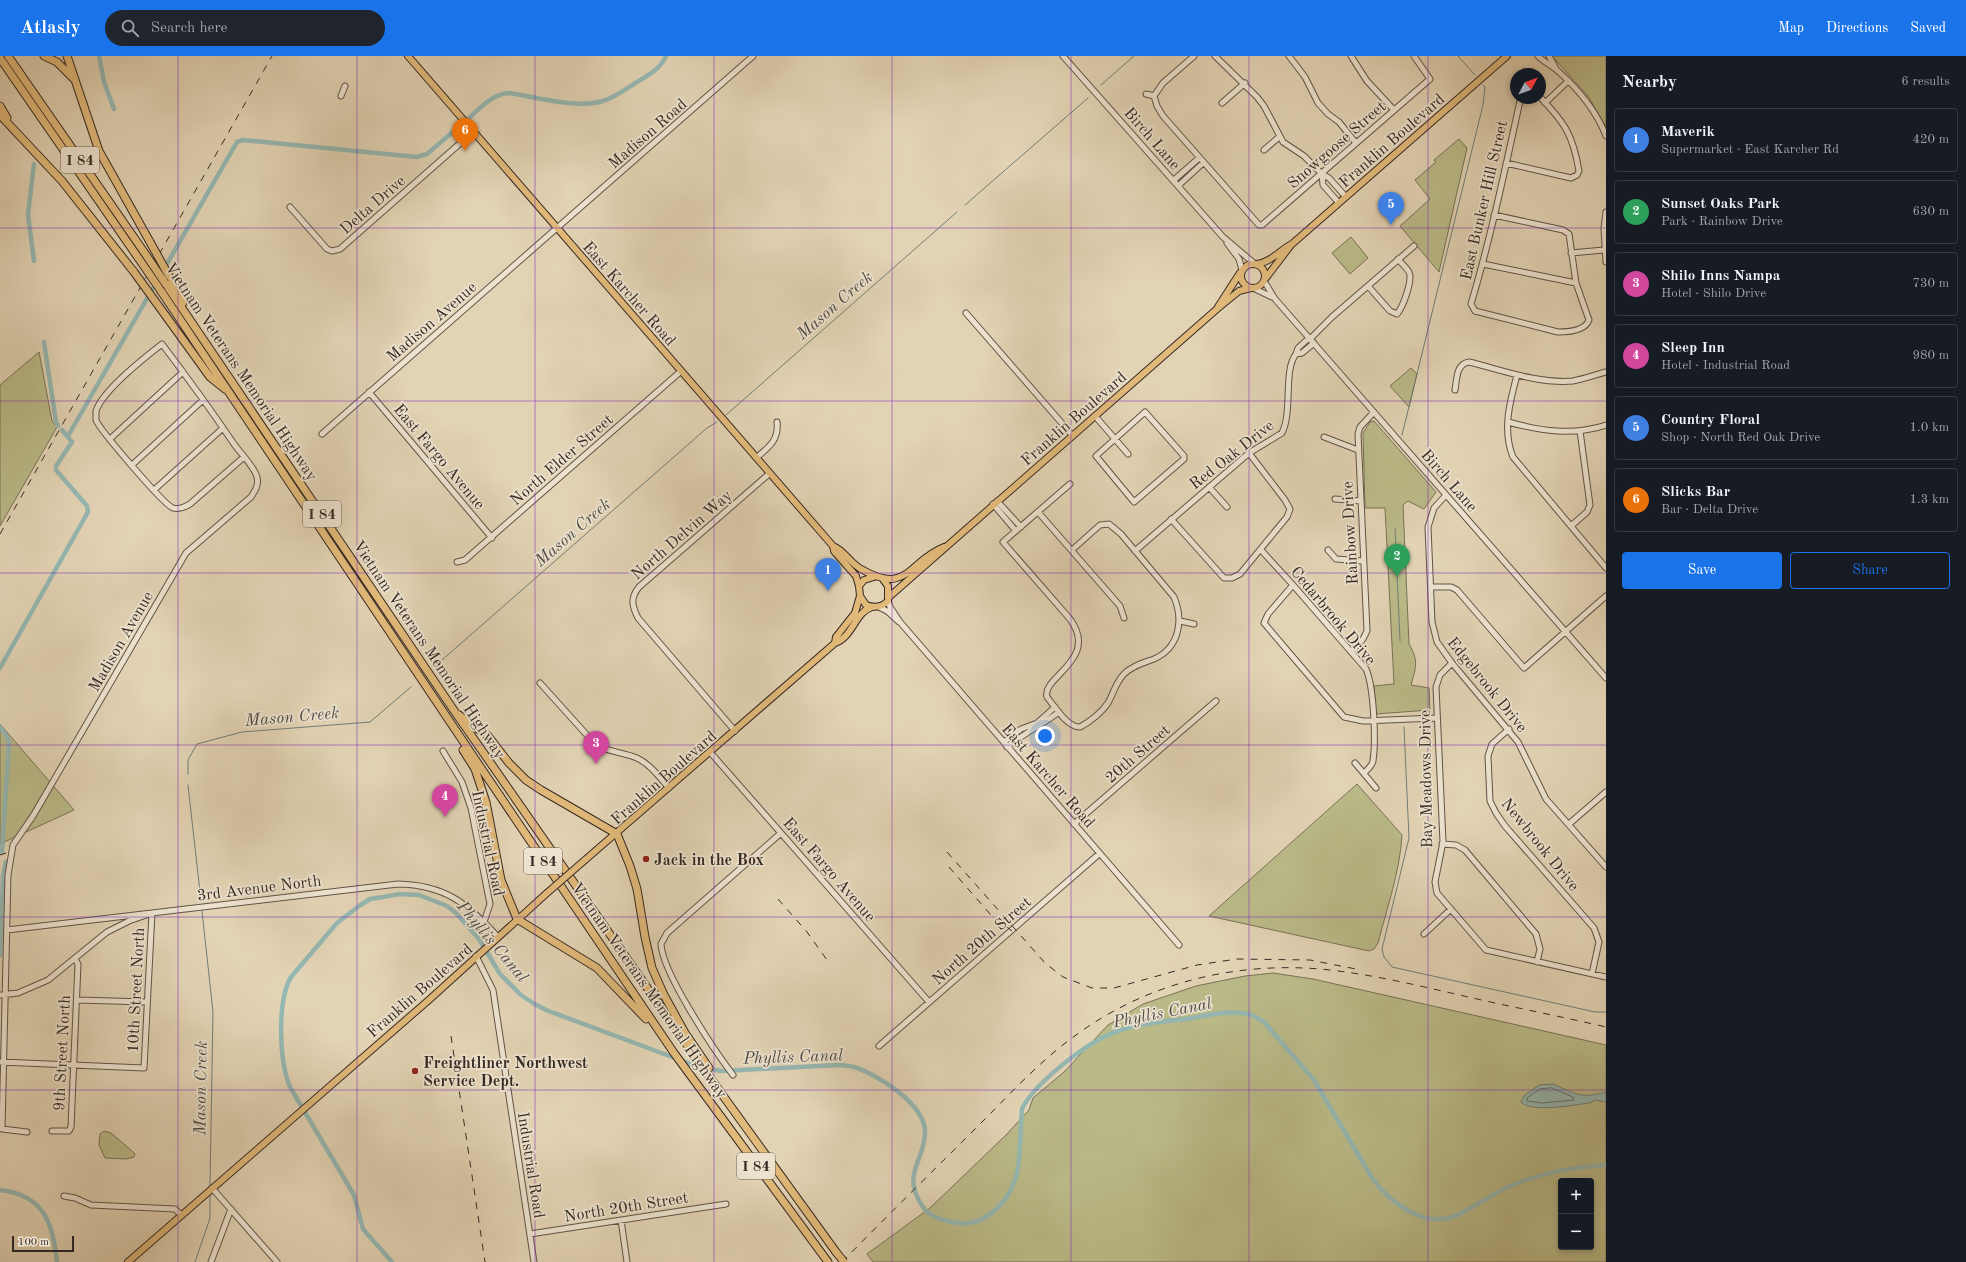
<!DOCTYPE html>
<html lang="en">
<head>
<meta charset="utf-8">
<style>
	:root { --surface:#171b24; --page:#20242c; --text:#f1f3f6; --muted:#9ea1a6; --line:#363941; --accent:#1a73e8 }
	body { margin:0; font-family:"Old Standard TT",serif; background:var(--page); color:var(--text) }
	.controls { position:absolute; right:12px; bottom:12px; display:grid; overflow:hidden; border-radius:4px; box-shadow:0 2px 6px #0003 }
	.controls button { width:36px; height:36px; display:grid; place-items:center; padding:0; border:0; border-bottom:1px solid var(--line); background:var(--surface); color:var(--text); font:20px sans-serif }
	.compass { position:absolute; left:1510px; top:12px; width:36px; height:36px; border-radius:50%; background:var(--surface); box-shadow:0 2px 6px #0003; rotate:49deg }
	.scale { position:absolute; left:12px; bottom:10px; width:62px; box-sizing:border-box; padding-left:4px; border:2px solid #362924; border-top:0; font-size:11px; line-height:14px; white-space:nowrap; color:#362924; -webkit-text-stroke:3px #ece2ce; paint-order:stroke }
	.you { position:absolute; left:1045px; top:680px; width:14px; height:14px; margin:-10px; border:3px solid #fff; border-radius:50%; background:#1a73e8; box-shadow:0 0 0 6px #1a73e833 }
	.badge { display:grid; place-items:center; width:26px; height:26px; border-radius:50%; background:var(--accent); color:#fff; font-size:13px; font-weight:700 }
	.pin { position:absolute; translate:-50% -33px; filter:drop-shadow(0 1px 2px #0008) }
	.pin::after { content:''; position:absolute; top:21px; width:14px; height:12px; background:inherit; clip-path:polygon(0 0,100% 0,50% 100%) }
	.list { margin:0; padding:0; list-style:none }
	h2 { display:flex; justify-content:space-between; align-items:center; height:52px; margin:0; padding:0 16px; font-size:17px }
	h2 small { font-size:13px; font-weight:400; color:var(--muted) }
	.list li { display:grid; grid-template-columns:26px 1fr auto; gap:12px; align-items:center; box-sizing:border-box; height:64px; margin:0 8px 8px; padding:0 8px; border:1px solid var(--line); border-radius:4px }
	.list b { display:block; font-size:15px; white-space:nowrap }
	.list p { margin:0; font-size:13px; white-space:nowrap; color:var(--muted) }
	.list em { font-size:13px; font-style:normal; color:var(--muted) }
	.actions { display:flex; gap:8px; padding:12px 16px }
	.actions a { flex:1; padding:9px 0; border:1px solid var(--accent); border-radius:4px; text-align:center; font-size:14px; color:var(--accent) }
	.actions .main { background:var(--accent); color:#fff }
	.icon { flex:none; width:22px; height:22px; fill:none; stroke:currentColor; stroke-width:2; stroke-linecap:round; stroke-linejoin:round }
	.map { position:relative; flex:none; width:1606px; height:1206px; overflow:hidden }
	header { display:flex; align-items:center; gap:24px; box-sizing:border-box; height:56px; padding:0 20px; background:var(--accent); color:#fff }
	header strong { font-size:19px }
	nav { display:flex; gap:22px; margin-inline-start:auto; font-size:14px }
	.search { width:280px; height:36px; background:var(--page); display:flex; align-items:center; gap:10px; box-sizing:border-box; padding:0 14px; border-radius:22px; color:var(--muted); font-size:15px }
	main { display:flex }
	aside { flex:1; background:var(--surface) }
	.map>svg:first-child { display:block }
	.green { fill:#baba88; stroke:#787256; fill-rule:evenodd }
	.water { fill:#95b7b1; stroke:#6f7e79 }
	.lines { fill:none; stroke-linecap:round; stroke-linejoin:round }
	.shore { stroke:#66706a; stroke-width:1 }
	.stream { stroke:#6f7e79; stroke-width:1 }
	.canal { stroke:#95b7b1; stroke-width:4.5 }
	.minor-casing { stroke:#615448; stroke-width:7 }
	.major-casing { stroke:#362924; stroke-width:8 }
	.highway-casing { stroke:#362924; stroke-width:9 }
	.minor { stroke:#ece2ce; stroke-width:5 }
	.major { stroke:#e1ba7a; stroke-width:6 }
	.highway { stroke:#e1ba7a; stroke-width:7 }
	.rail { stroke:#362924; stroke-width:1; stroke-dasharray:7 7; stroke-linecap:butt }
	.major-bridge-casing { stroke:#362924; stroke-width:8; stroke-linecap:butt }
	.highway-bridge-casing { stroke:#362924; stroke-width:9; stroke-linecap:butt }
	.major-bridge { stroke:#e1ba7a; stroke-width:6 }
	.highway-bridge { stroke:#e1ba7a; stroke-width:7 }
	.grid { fill:none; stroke:#7b2cbf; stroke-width:1; stroke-opacity:0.55 }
	.poi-dot { fill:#8f2418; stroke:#ece2ce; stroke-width:1.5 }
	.labels { text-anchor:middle; stroke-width:3.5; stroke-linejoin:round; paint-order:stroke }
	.shield { fill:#ece2ce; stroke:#6d6057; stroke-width:1 }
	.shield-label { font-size:15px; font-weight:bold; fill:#362924 }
	.street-label { font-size:16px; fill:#362924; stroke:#ece2ce }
	.poi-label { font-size:16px; font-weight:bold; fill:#362924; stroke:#ece2ce; text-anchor:start }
	.water-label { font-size:17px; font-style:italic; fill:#4e4c47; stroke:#ece2ce }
</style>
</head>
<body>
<header>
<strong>Atlasly</strong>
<div class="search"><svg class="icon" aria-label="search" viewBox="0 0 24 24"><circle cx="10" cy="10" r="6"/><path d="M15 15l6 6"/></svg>Search here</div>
<nav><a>Map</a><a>Directions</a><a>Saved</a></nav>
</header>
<main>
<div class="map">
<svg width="1606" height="1206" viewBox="0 0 1606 1206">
	<rect width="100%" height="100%" fill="#e2d3b4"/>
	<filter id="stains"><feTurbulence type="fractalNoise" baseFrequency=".005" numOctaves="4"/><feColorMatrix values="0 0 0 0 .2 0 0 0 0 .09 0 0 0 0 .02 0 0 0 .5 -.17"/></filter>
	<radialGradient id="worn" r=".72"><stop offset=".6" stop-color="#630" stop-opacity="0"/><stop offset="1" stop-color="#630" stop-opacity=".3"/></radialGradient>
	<path class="green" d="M1552 0H1606V71L1588 40Z
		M1459 83 1467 92 1439 216 1400 170 1430 143 1415 124 1436 106 1434 104Z
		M1351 181 1368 202 1350 218 1332 197Z
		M39 296 52 365 57 371 0 470V329Z
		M1411 312 1417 318 1409 351 1390 330Z
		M1374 365 1436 436 1424 453 1408 445 1403 449 1409 588C1419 605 1416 611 1411 629L1429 632 1430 654 1376 658 1374 630 1394 628 1385 452H1365L1363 377 1370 366Z
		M0 668 74 754 0 788Z
		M1357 728 1402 779C1400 815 1387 852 1378 887L1374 893 1369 895 1209 860Z
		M1273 917 1313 923 1606 989V1206H873L867 1198 930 1152 1006 1079 1029 1054 1033 1042 1064 1016 1108 969 1143 948 1196 930 1245 920ZM1561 1125H1591V1191H1561Z
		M104 1075 111 1077 132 1095 135 1098 134 1101 126 1103 105 1102 99 1089 100 1078Z"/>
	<path class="water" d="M1553 1028C1576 1038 1581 1043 1606 1036V1046L1596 1044 1589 1047C1575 1049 1531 1057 1521 1046L1524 1040 1539 1029Z"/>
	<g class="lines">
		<path class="shore" d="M1552 1032 1573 1041 1574 1044 1542 1047 1527 1045V1042L1540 1033Z"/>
		<path class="stream" d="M1458 0 1475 19
			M1101 29 1134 0
			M965 149 1088 42
			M726 359 957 156
			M1402 379 1483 49 1485 31 1483 29
			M1395 472 1400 585
			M442 604 707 372 717 366
			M1404 671 1409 782 1382 893 1384 901 1392 911 1595 956H1606
			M188 718V704L197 688 242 676 370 666 411 631
			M188 729 201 845
			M202 855 213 956 210 1130
			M195 1206 210 1162V1137"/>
		<path class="canal" d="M99 0 104 26 114 53
			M468 63C480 52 492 38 509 37 535 41 578 53 603 45 615 41 626 33 637 26 649 19 660 13 666 0
			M34 108 28 158 34 205
			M44 286 56 366 58 370
			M68 380 237 86 243 84 417 101 427 98 462 68
			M0 612 88 456 87 450 56 414V410L72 386 62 374
			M0 671 6 679 9 686 2 796
			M0 899 3 820 6 806
			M0 1134C44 1139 53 1167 57 1206
			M392 1206 363 1173 354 1139 290 1031C279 1005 277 945 291 921L337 867 359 850 370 843 383 841 400 838 419 839 447 850 456 857 479 883 500 918 521 939 533 947 546 954 699 1011 722 1015 839 1009C844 1009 849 1010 854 1011 877 1018 925 1048 925 1076 925 1106 900 1118 923 1151 930 1162 946 1165 958 1167 987 1171 1011 1143 1017 1117 1021 1096 1020 1074 1022 1053 1033 1029 1082 991 1106 980 1132 967 1164 966 1193 962 1208 959 1226 955 1241 957 1250 957 1257 961 1264 966L1314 1024 1372 1122C1389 1145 1423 1173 1455 1160 1474 1152 1490 1139 1508 1131 1539 1117 1573 1111 1606 1109"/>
		<defs>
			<path id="minor" d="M1063 0 1223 181 1255 208
				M1215 0 1257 41 1264 50 1283 86 1304 100 1322 118
				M1289 0 1305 21 1318 47 1328 58 1339 66 1356 87
				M1351 0 1367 25 1394 54
				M1538 0C1544 6 1551 9 1558 15 1578 33 1596 54 1606 80
				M1549 0 1556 13
				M1146 38 1154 40
				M341 40 345 30
				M1154 40 1157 50 1163 60 1259 169H1262L1430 23 1414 0
				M1154 40 1163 27 1194 0
				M1222 47 1245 27
				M1545 47 1568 25
				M1264 94 1279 81
				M1506 107 1571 122 1577 119 1579 115C1573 79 1565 67 1540 41
				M1174 124 1199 102
				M1178 130 1203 107
				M1339 147 1323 129 1322 118 1329 122 1346 141
				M290 151 327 193 332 195 340 193 473 76
				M1606 156 1604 172 1606 206
				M1494 159 1563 174 1569 178 1576 227 1589 264C1585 275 1569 276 1558 276L1475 255 1471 248C1491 181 1505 113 1520 45L1523 42
				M1227 187 1239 203 1242 214
				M1571 197 1604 194
				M1483 208 1576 227
				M1264 225 1275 243 1606 622
				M1368 230 1390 255 1397 258C1403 251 1413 224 1409 216 1406 211 1401 207 1398 203
				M1253 232 1272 241
				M966 257 1073 380
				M1309 282 1298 292 1296 298 1302 297 1314 287
				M1310 283 1332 261 1414 190
				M1517 319C1510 345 1502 374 1513 401L1606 512
				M1455 334C1457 323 1456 308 1469 306 1502 314 1538 328 1573 325 1584 323 1595 319 1606 316
				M369 336 492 482
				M1145 356 1184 400V403L1134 446 1096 400Z
				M1095 360 1128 398
				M1508 366C1541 375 1573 380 1606 369
				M322 378 753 0
				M1324 381 1358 394
				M110 383 183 316
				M756 402C769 391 779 384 777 366
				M132 409 203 344
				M1070 428 1003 486 1070 563C1100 604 1041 621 1047 641 1055 651 1067 671 1080 671 1090 666 1102 656 1108 647 1113 638 1116 626 1124 618 1132 610 1143 607 1154 603 1179 592 1184 565 1174 541L1121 478 1109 468 1100 469 1072 494
				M1209 431 1227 451
				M154 434 223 372
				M1446 439 1434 452 1428 471 1432 566 1437 586 1452 607 1518 686 1546 743 1606 811
				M1335 443 1361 445
				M997 445 1021 471
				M993 448 1016 475
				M1038 456 1120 550 1124 562
				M1171 463 1224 522H1232L1240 518 1287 461 1290 453 1285 444 1249 397
				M1571 470 1587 456 1590 449 1580 375
				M1261 494 1293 529 1366 613C1374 631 1376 685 1373 705 1372 710 1367 714 1364 717
				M1328 494 1336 503 1363 505
				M1135 495 1249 397 1282 377C1293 355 1283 314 1296 298
				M457 506 465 504 680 316
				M1293 529 1268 558 1264 567 1344 661 1363 665 1436 662
				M1431 531H1451L1457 534 1524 612 1606 540
				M888 545 890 551 900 566 1179 889
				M879 551 887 555 899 566
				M1180 565 1194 568
				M1351 596 1363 583 1367 575 1358 378 1360 371 1374 356
				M1452 607 1440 619 1436 631 1443 786 1435 826 1437 837 1486 894 1606 921
				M540 627 595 688C607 696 623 696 637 702 650 708 660 722 669 732
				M1509 673 1492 688 1488 700 1490 745 1496 757 1505 770 1594 872 1599 886 1592 918
				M735 675 638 562C632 550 630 542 639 531L770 417
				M1004 686 1021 673 1037 667 1055 651
				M1007 691C1024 677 1042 669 1059 656
				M443 695 462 726 471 752 490 848 484 866
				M710 696 929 946
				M1355 707 1376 732
				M1074 768 1216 645
				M1569 768 1606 736
				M1442 788 1456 789 1465 794 1536 878 1540 893 1537 906
				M7 874 398 828C445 829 467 847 498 881
				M1424 878 1451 853
				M476 900 493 934 534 1206
				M0 939 18 937 48 924 107 876 129 865 152 857 144 1012 0 1006
				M77 944 147 946
				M879 990 1099 798
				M733 1019C714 994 662 916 661 888L667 877 781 777
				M52 1075H69L71 1071 78 908 75 903
				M27 1076 2 1073 8 819 13 789 33 760 186 497 251 441C255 435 259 429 257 421 254 410 241 398 234 388 211 354 187 321 162 288 144 302 103 334 96 355 96 358 96 362 96 364 99 373 164 449 173 452 179 454 185 451 190 448L244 401
				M212 1132 277 1206
				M64 1140 75 1142 91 1149 175 1153 181 1159
				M621 1164 627 1206
				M530 1178 726 1148
				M211 1206 231 1153"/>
			<path id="major" d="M408 0 833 490 834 495 856 520 859 530 860 540 866 549C874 552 882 551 888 545V530L882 522
				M1241 220a12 12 0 1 1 24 0a12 12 0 1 1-24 0Z
				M1257 208C1271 206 1279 195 1292 188L1507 0
				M1265 223 1291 189
				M1218 251 1240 217
				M833 490C844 494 850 507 861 513 908 540 908 505 944 491
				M859 530 864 524 874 521
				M889 541 1217 253 1239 235 1251 232
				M835 587 836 581 855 557 860 540
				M585 804 835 587C853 581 855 556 872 551
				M128 1206 430 943 547 837"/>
			<path id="highway" d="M8 0 144 196
				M44 0 57 6 75 24
				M67 0 99 95 150 186
				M0 2 139 203
				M0 50 7 62
				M0 59 62 125 134 216
				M169 220 183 247
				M165 227 455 656 708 1019 836 1196
				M161 235 483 715 674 997 828 1206
				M155 245 210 321 225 333
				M459 659 488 680 509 707 526 724 541 734 617 778 630 810 637 833 645 881 652 912 664 939 685 977 709 1012
				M463 694 475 713 486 746 501 824 517 863 597 912 646 963"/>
		</defs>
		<use href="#minor" class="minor-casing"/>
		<use href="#major" class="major-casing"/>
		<use href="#highway" class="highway-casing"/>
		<use href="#minor" class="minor"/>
		<use href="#major" class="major"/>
		<use href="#highway" class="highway"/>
		<path class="rail" d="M0 478 272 0
			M947 796 1045 907 1063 921 1092 932H1114L1197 909 1237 903 1310 904 1356 913
			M0 799 6 797
			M949 811 990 858 1012 875
			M778 843 807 876 827 904
			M451 980 485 1206
			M842 1206C887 1160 933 1115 979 1069 1009 1039 1038 1007 1072 982 1146 926 1239 904 1330 914 1375 919 1420 930 1464 940 1511 951 1559 960 1606 971"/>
		<defs>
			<path id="major-bridge" d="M547 837 585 804"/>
			<path id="highway-bridge" d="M150 186 169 220
				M144 196 165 227
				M139 203 161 235
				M134 216 155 245
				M836 1196 844 1206"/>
		</defs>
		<use href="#major-bridge" class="major-bridge-casing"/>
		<use href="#highway-bridge" class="highway-bridge-casing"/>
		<use href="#major-bridge" class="major-bridge"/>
		<use href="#highway-bridge" class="highway-bridge"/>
	</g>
	<path class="grid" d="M178 0V1206M357 0V1206M535 0V1206M714 0V1206M892 0V1206M1071 0V1206M1249 0V1206M1428 0V1206M0 172H1606M0 345H1606M0 517H1606M0 689H1606M0 861H1606M0 1034H1606"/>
	<g class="poi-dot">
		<circle cx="646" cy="803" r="4"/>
		<circle cx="415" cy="1015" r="4"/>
	</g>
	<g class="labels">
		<g class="shield">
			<rect x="61" y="91" width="38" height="26" rx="3"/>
			<rect x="303" y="445" width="38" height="26" rx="3"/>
			<rect x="524" y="792" width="38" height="26" rx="3"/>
			<rect x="737" y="1097" width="38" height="26" rx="3"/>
		</g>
		<g class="shield-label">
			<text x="80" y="109">I 84</text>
			<text x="322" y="463">I 84</text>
			<text x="543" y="810">I 84</text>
			<text x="756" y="1115">I 84</text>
		</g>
		<g class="street-label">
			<text transform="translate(647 77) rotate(-41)" y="6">Madison Road</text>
			<text transform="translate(1153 82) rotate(49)" y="6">Birch Lane</text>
			<text transform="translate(1391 84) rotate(-41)" y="6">Franklin Boulevard</text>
			<text transform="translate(1336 88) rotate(-41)" y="6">Snowgoose Street</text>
			<text transform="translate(1483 144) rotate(-77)" y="6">East Bunker Hill Street</text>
			<text transform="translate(372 148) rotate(-41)" y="6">Delta Drive</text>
			<text transform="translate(630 237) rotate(49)" y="6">East Karcher Road</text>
			<text transform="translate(431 265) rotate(-41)" y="6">Madison Avenue</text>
			<text transform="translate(242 315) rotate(56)" y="6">Vietnam Veterans Memorial Highway</text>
			<text transform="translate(1073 362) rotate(-41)" y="6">Franklin Boulevard</text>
			<text transform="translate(1231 398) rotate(-38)" y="6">Red Oak Drive</text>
			<text transform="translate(440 400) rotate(50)" y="6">East Fargo Avenue</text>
			<text transform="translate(561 403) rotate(-41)" y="6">North Elder Street</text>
			<text transform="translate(1450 424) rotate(49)" y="6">Birch Lane</text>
			<text transform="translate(1349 477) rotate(-93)" y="6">Rainbow Drive</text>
			<text transform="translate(681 478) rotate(-41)" y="6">North Delvin Way</text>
			<text transform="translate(1334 559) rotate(50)" y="6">Cedarbrook Drive</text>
			<text transform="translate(120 585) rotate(-60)" y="6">Madison Avenue</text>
			<text transform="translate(430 593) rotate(56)" y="6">Vietnam Veterans Memorial Highway</text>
			<text transform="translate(1488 628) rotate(51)" y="6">Edgebrook Drive</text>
			<text transform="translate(1137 697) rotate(-41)" y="6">20th Street</text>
			<text transform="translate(1049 719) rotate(49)" y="6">East Karcher Road</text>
			<text transform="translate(663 721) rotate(-41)" y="6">Franklin Boulevard</text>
			<text transform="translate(1425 723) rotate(-91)" y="6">Bay Meadows Drive</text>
			<text transform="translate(489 787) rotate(78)" y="6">Industrial Road</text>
			<text transform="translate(1541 788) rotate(51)" y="6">Newbrook Drive</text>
			<text transform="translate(830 813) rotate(49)" y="6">East Fargo Avenue</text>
			<text transform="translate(259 831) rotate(-7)" y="6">3rd Avenue North</text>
			<text transform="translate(981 884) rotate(-41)" y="6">North 20th Street</text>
			<text transform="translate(135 934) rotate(-87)" y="6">10th Street North</text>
			<text transform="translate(419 934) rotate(-41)" y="6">Franklin Boulevard</text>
			<text transform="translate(650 934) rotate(55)" y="6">Vietnam Veterans Memorial Highway</text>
			<text transform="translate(61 997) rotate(-87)" y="6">9th Street North</text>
			<text transform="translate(532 1109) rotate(81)" y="6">Industrial Road</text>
			<text transform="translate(626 1150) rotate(-9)" y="6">North 20th Street</text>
		</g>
		<g class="poi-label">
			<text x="654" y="809">Jack in the Box</text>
			<text x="423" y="1012">Freightliner Northwest<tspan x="423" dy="18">Service Dept.</tspan></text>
		</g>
		<g class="water-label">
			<text transform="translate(834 249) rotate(-41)" y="6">Mason Creek</text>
			<text transform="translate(572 476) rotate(-41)" y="6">Mason Creek</text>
			<text transform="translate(292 660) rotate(-5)" y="6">Mason Creek</text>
			<text transform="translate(493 885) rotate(50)" y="6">Phyllis Canal</text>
			<text transform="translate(1162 956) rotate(-11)" y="6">Phyllis Canal</text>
			<text transform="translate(793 1000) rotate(-2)" y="6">Phyllis Canal</text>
			<text transform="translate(200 1032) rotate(-89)" y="6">Mason Creek</text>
		</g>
	</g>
	<rect width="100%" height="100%" filter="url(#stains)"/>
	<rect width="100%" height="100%" fill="url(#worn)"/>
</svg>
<div class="controls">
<button>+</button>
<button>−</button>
</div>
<svg class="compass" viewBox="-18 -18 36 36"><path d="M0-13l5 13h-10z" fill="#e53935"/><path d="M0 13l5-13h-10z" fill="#9ea1a6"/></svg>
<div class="scale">100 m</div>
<div class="you"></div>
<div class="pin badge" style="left:828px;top:535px;background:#3f7fe0">1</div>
<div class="pin badge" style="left:1397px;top:521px;background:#2e9e5b">2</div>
<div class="pin badge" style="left:596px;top:708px;background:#d1479c">3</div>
<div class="pin badge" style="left:445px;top:761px;background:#d1479c">4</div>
<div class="pin badge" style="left:1391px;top:169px;background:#3f7fe0">5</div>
<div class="pin badge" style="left:465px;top:95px;background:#e8710a">6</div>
</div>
<aside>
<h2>Nearby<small>6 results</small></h2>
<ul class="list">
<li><span class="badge" style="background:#3f7fe0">1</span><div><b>Maverik</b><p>Supermarket · East Karcher Rd</p></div><em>420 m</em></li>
<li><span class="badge" style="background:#2e9e5b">2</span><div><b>Sunset Oaks Park</b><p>Park · Rainbow Drive</p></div><em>630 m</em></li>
<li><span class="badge" style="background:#d1479c">3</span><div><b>Shilo Inns Nampa</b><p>Hotel · Shilo Drive</p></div><em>730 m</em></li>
<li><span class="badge" style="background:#d1479c">4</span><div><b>Sleep Inn</b><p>Hotel · Industrial Road</p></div><em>980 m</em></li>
<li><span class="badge" style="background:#3f7fe0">5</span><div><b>Country Floral</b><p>Shop · North Red Oak Drive</p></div><em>1.0 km</em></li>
<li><span class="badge" style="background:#e8710a">6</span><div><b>Slicks Bar</b><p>Bar · Delta Drive</p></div><em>1.3 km</em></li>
</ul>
<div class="actions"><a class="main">Save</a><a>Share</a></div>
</aside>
</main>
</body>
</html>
